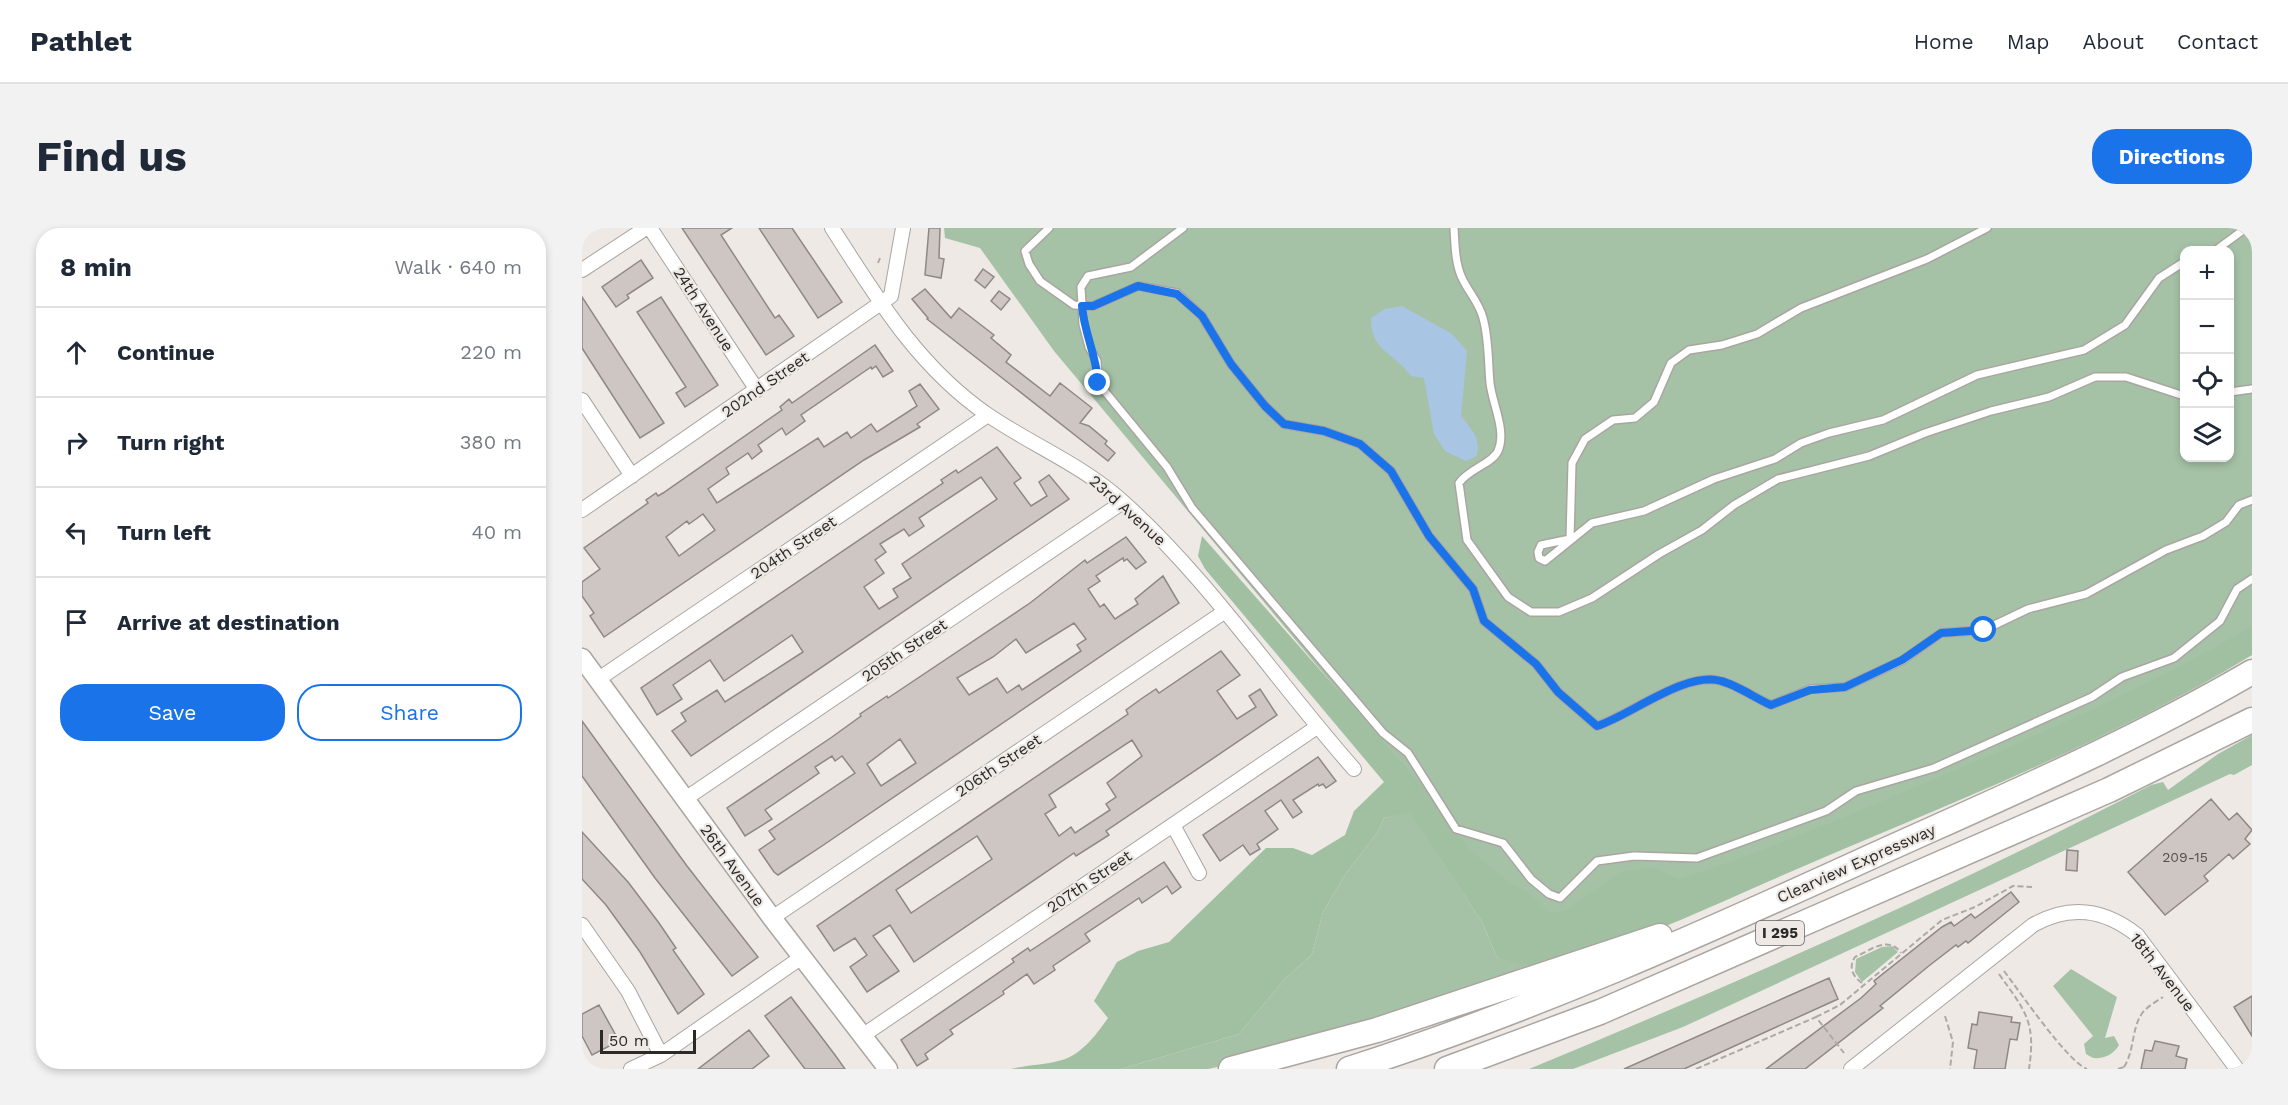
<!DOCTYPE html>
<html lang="en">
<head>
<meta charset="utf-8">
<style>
	:root { --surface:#fff; --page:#f2f2f3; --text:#1f2937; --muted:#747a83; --line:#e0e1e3; --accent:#1a73e8 }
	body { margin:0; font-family:"Work Sans",sans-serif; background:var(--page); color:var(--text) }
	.controls { position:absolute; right:18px; top:18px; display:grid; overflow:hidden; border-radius:12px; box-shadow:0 3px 9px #0003 }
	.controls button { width:54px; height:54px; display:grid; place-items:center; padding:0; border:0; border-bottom:2px solid var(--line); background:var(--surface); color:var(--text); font:30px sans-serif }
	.scale { position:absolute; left:18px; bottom:15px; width:96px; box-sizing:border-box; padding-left:6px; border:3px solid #2c2a28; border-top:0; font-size:16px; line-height:21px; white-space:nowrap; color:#2c2a28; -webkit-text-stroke:4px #eee9e4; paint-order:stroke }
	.stop { position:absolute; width:18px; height:18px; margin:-14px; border:4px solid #1a73e8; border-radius:50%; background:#fff }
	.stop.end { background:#1a73e8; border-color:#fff; box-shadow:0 2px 6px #0008 }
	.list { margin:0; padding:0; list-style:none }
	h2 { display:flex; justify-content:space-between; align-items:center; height:78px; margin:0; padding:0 24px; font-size:26px }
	h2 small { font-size:20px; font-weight:400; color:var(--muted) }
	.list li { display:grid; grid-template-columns:39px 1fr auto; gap:18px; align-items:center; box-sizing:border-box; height:90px; padding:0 24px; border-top:2px solid var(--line) }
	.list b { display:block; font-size:22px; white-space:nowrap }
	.list em { font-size:20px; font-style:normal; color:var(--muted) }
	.actions { display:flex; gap:12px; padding:18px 24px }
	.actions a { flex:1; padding:14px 0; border:2px solid var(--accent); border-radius:24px; text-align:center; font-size:21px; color:var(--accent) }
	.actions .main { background:var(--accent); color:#fff }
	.icon { flex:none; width:33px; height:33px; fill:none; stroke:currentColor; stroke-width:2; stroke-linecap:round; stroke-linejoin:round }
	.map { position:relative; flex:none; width:1670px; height:841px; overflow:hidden; border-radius:24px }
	header { display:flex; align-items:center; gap:36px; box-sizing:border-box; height:84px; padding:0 30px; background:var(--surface); border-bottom:2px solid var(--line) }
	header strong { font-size:28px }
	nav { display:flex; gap:33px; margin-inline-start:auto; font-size:21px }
	.intro { display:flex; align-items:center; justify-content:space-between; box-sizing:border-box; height:144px; padding:0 36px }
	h1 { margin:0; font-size:42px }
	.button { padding:15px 27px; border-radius:24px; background:var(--accent); color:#fff; font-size:21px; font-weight:700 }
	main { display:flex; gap:36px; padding:0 36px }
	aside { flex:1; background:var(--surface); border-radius:24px; box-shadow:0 3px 9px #0003 }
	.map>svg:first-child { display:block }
	.green { fill:#a5c2a6; fill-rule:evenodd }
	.forest { fill:#a1c0a2 }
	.water { fill:#a8c5e4 }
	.building { fill:#cdc6c3; stroke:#8e8886; stroke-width:1.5; fill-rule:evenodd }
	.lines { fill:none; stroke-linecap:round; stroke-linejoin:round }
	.lane-casing { stroke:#aaa5a1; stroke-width:10 }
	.street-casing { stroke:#aaa5a1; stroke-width:16 }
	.secondary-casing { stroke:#aaa5a1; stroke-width:21 }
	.highway-casing { stroke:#aaa5a1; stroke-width:27 }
	.path { stroke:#ada9a5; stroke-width:2; stroke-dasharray:6 3; stroke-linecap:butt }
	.lane { stroke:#fff; stroke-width:7 }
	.street { stroke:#fff; stroke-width:14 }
	.secondary { stroke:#fff; stroke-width:18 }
	.highway { stroke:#fff; stroke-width:24 }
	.route { stroke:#1a73e8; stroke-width:8 }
	.labels { text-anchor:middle; stroke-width:4.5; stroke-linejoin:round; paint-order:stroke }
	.number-label { font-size:14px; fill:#54514f }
	.shield { fill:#eee9e4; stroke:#666360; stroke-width:1.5 }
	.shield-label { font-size:15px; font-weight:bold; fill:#2c2a28 }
	.street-label { font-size:16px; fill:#2c2a28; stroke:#eee9e4 }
</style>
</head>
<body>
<header>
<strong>Pathlet</strong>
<nav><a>Home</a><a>Map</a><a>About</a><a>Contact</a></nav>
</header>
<div class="intro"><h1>Find us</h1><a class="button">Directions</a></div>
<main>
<aside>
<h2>8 min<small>Walk · 640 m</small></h2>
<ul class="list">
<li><svg class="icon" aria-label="ahead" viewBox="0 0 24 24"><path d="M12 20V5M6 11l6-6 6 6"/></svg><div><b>Continue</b></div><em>220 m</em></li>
<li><svg class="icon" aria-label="right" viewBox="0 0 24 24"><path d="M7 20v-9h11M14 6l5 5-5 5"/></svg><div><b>Turn right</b></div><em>380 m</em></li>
<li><svg class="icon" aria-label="left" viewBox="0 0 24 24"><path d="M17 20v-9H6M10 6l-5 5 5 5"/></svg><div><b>Turn left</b></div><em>40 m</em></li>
<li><svg class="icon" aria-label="arrive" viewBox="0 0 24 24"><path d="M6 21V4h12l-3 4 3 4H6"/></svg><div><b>Arrive at destination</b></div></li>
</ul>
<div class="actions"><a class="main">Save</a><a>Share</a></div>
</aside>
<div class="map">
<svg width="1670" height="841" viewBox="0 0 1670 841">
	<rect width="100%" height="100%" fill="#eee9e4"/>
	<path class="green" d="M362 0H1670V427L949 716 757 464 472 123 398 20 363 10ZM1602 22H1648V230H1602Z
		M1670 507V537L1652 547 1648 546 1101 799 991 841H947C1157 754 1367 662 1569 557L1581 554 1586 562 1636 526Z
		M828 584 900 694 915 729 969 740 649 836 626 841H539L657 806 702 752 730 726 741 684 762 648 795 605 802 590Z
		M1310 718 1316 724 1280 754 1273 744 1274 731 1300 719Z
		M1489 741 1535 769 1523 810 1532 808 1537 817C1531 827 1522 831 1511 830L1504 826 1502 816 1511 808 1471 758Z"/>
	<path class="forest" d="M620 308 836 553 886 620 923 651 950 667 966 685 983 683 1038 644 1070 639 1096 651C1183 624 1266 587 1350 552 1459 506 1568 458 1670 398V427C1516 521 1347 583 1183 655 1127 680 1073 704 1015 724 1001 729 983 738 968 739 951 741 931 734 915 729L900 694 828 585 802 590 795 605 762 648 741 684 730 726 702 752 657 806 539 841H429C445 837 461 837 476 833 498 829 514 807 526 790L512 773 535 734 556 723 587 714 684 620H711L730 627 763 607 772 583 802 554 623 341 616 328Z"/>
	<path class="water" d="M820 78 870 106 885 123 879 188C890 202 899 210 895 228L884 233 863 223 852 206 842 150 829 148C812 124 788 123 789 90L803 81Z"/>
	<path class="building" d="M100 0H150L139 7 193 90 197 87 212 108 184 127Z
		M177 0H210L260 74 236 90Z
		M347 0H358L357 30 362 31 359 50 343 47Z
		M59 32 71 50 45 67 47 70 34 79 20 59Z
		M401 41 412 49 403 60 393 52Z
		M343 61 369 90 377 80 412 107 409 110 429 127 424 134 468 168 478 155 510 180 498 195 507 198 525 213 523 216 533 225 526 233 345 91 346 90 330 71Z
		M417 63 428 71 419 82 409 73Z
		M0 69 82 195 58 210 0 120Z
		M79 69 136 157 103 179 94 165 104 159 55 84Z
		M293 117 311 143 301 149 294 138 290 141 289 139 219 187 223 193 204 207 200 200 176 217 180 223 170 231 166 225 144 240 147 246 126 261 135 275 236 210 242 219 265 204 269 210 289 196 295 204 335 178 327 163 338 156 357 181 335 196 338 199 282 232 22 409 8 388 12 385 0 368V354L18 341 2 320 66 275 64 272 74 265 76 268 81 265 200 182 198 179 207 171 210 175ZM121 286 133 302 97 328 84 309 105 293 107 296Z
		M415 219 439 250 432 255 449 278 465 268 457 254 467 247 487 271 109 528 90 503 104 493 99 485 135 462 143 474 221 424 210 407 142 453 128 432 91 457 100 471 75 487 59 460 361 255 359 252 374 242 376 245ZM399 249 415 271 320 336 329 350 311 361 316 369 297 381 282 359 302 345 293 332 304 324 298 316 322 301 327 308 342 298 337 290Z
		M544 309 564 334 554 341 545 331 542 333 541 330 514 348 518 353 506 361 518 379 522 376 533 391 556 376 553 371 581 348 597 375 240 618 196 647 192 644 177 622 193 611 187 603 273 545 260 528 253 533 250 528 233 539 237 545 183 582 190 591 163 608 145 580 250 509 279 488 278 486 305 468 306 470 448 375 503 332 505 335ZM492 395 504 411 495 417 499 423 440 462 437 457 425 465 415 450 387 467 375 450 411 429 434 411 444 425ZM318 511 334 535 299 558 285 536Z
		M639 423 658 447 635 463 655 491 674 479 667 468 678 461 695 487 524 603 527 607 494 628 492 625 332 734 308 697 291 708 317 743 285 764 268 739 285 727 273 710 252 723 235 698 546 486 544 482 559 471 574 461 577 465ZM550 512 560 528 525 555 534 569 524 576 528 582 493 605 489 599 477 608 463 586 474 579 467 567ZM395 608 410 631 329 685 314 662Z
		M0 493 105 638 176 729 150 748 73 650 0 548Z
		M736 529 754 553 744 560 741 556 737 558 736 556 711 572 720 584 711 590 699 572 683 583 696 601 675 616 678 621 668 627 661 617 638 633 621 607Z
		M1629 571 1647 592 1655 585 1670 602 1663 611 1668 616 1651 631 1647 626 1622 648 1626 653 1583 687 1546 644Z
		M0 604 46 654 77 695 94 720 91 722 122 766 96 786 58 724 24 677 0 651Z
		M1485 622 1496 623 1495 643 1484 642Z
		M582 634 599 659 590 666 585 658 560 675 557 670 503 706 508 713 471 738 473 742 452 756 445 746 421 763 422 766 368 802 371 806 343 826 346 831 335 838 319 812 432 734 430 731 446 720 448 723Z
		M1429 664 1437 674 1386 715 1384 713 1376 719 1374 717 1348 737 1298 778 1301 780 1223 841H1184L1279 770 1294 756 1292 753 1360 699 1369 694 1372 698 1389 686 1393 690Z
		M1247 750 1256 771 1102 841H1042Z
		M1670 768V808L1652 779Z
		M209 769 253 827 263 841H223L183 788Z
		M17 777 37 813 10 827 0 808V786Z
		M1397 784 1430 789 1429 794 1438 795 1435 812 1428 811 1423 841H1392L1395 822 1386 820 1390 796 1395 797Z
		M167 802 187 828 170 841H116Z
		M1573 813 1597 818 1594 828 1605 831 1603 841H1559L1563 822 1570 823Z"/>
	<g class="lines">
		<defs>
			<path id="lane" d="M467 0 443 23 447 36 458 53 492 77 511 78 556 58 595 65 620 88 649 136 683 178 702 196 742 203 778 216 809 243 847 308 891 361 902 393 954 436 976 464 1015 498C1049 487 1103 443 1139 453 1155 457 1173 470 1189 477L1229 461 1263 459 1321 432 1359 405 1402 402 1446 381 1504 366 1584 322 1621 308 1644 294 1657 277 1670 272
				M601 0 549 39 506 48 499 59 501 96 507 119 515 133 516 155 585 239 610 280 801 505 826 525 874 601 921 615 949 651 967 666 978 670 1015 633 1052 628 1115 630 1244 583 1274 563 1352 540 1510 469 1540 449 1592 430 1638 393 1655 361 1670 351
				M872 0C873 16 873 35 880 50 887 65 897 74 901 90 907 111 906 134 908 155 910 175 925 203 916 223 910 236 888 240 877 255L885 312 926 369 949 384H977L1010 370 1077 326 1120 302 1152 277 1196 251 1287 228 1343 205 1409 183 1467 169 1513 149H1544L1602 168
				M1634 22 1664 0
				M1648 164 1670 161
				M988 311 959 317 956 324 957 330 963 333 1010 295 1062 283 1132 251 1193 231 1219 215 1247 205 1301 192 1395 147 1502 122 1543 97 1577 50 1602 34
				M988 311 990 235 1003 211 1031 192 1053 190 1072 174 1089 135 1107 122 1140 117 1175 106 1219 80 1345 31 1405 0"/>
			<path id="street" d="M68 0 175 162
				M250 0C295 70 336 139 406 187 450 217 500 237 540 273 628 352 694 453 772 541
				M0 42 64 0
				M0 172 50 248
				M0 282 309 68 321 0
				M15 452 406 187
				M103 571 541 274
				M591 597 617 645
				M190 690 642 384
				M0 697 46 763 79 827
				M280 808 735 499
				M49 841 79 827 220 729
				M1269 841 1451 697C1488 676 1522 681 1555 707L1655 841"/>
			<path id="secondary" d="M0 430 190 690 306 841"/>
			<path id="highway" d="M649 841 795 802 1078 708
				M767 841C949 783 1122 705 1295 626 1421 569 1550 514 1670 444
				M865 841 1018 784 1527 562 1670 492"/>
		</defs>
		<use href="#lane" class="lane-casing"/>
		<use href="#street" class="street-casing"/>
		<use href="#secondary" class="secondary-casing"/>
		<use href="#highway" class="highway-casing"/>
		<path class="path" d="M296 35 298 30
			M1422 743C1438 764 1485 833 1505 841
			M1417 746C1444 784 1454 794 1447 841
			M1280 755C1271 749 1266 739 1273 729 1289 722 1306 707 1319 725
			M1363 788 1371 814 1368 841
			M1234 789 1258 777 1360 692 1393 679 1431 658 1450 659
			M1542 839C1553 822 1549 800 1561 784 1566 778 1575 773 1581 769
			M1114 841 1234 789 1262 825
			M1536 841 1542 839V841"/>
		<use href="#lane" class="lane"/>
		<use href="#street" class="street"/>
		<use href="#secondary" class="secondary"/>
		<use href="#highway" class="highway"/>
	</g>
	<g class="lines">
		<path class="route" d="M516 155C515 128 502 105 500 78H511L556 58 595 66 620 88 649 136 683 178 702 196 742 203 778 216 809 243 847 308 891 361 902 393 954 436 976 464 1015 498C1049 487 1103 443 1139 453 1155 457 1173 470 1189 477L1228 462 1263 459 1320 432 1359 405 1402 402"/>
	</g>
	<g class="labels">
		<g class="number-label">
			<text x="1603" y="634">209-15</text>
		</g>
		<rect class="shield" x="1174" y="693" width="48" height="24" rx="4.5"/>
		<g class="shield-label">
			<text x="1198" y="710">I 295</text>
		</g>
		<g class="street-label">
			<text transform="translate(122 81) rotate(57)" y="6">24th Avenue</text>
			<text transform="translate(183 156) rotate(-35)" y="6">202nd Street</text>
			<text transform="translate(546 282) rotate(42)" y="6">23rd Avenue</text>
			<text transform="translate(211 319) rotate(-34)" y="6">204th Street</text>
			<text transform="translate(322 422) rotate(-34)" y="6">205th Street</text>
			<text transform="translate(416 537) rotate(-34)" y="6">206th Street</text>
			<text transform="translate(1274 635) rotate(-24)" y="6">Clearview Expressway</text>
			<text transform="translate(151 637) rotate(54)" y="6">26th Avenue</text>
			<text transform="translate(507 653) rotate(-34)" y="6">207th Street</text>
			<text transform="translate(1581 744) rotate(52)" y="6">18th Avenue</text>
		</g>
	</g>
</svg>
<div class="controls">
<button>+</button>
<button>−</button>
<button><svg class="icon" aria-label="locate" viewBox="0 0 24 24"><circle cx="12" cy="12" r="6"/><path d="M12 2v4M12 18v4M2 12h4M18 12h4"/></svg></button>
<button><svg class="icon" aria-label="layers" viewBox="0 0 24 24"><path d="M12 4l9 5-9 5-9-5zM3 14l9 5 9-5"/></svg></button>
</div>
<div class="scale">50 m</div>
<div class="stop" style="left:1402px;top:402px"></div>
<div class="stop end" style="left:516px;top:155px"></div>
</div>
</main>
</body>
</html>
